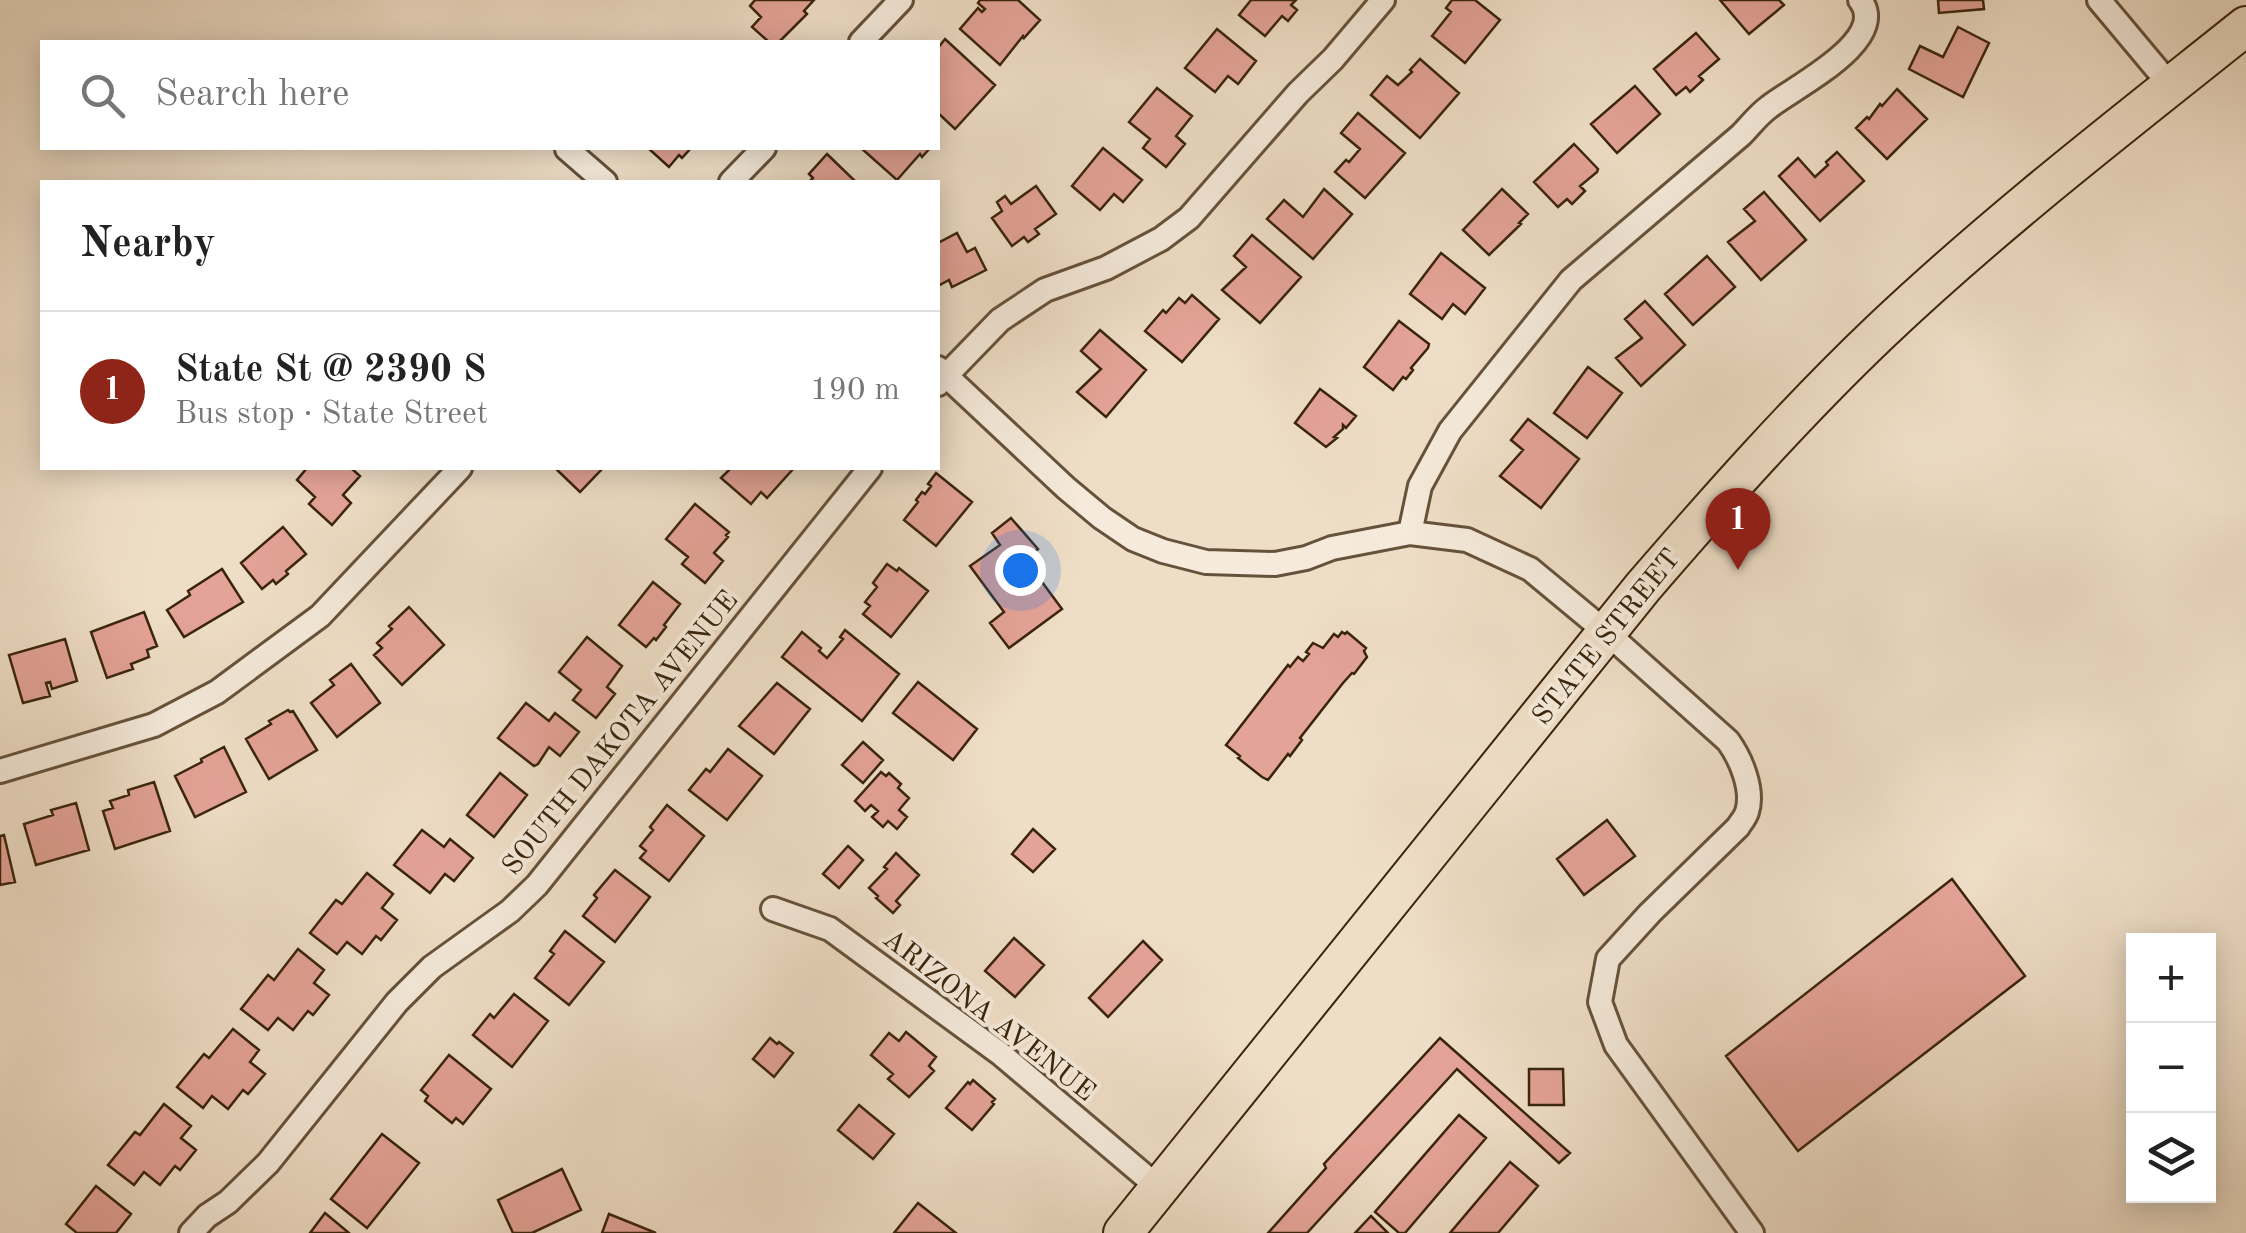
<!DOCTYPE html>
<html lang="en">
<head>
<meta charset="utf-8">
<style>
	:root { --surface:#fff; --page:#f2f2f2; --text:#222; --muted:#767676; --line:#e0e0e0; --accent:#8f2418 }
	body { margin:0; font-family:"Old Standard TT",serif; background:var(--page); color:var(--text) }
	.controls { position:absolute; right:30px; bottom:30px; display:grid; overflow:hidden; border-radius:0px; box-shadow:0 5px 25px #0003 }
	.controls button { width:90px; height:90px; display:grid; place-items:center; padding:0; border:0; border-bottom:2px solid var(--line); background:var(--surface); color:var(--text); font:50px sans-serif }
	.you { position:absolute; left:1020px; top:570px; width:35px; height:35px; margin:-25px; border:8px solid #fff; border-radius:50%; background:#1a73e8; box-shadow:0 0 0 15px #1a73e833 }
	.badge { display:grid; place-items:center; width:65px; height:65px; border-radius:50%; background:var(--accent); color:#fff; font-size:32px; font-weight:700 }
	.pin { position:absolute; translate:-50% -82px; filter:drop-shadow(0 2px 5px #0008) }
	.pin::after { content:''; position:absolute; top:52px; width:35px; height:30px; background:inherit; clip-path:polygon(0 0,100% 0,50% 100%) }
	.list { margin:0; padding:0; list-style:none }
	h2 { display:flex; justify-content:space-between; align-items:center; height:130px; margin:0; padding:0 40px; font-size:42px }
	h2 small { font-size:32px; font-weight:400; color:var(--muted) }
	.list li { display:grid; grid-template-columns:65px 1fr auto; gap:30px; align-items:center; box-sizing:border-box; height:160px; padding:0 40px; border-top:2px solid var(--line) }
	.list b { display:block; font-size:38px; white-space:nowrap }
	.list p { margin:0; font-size:32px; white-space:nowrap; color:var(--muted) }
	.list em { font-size:32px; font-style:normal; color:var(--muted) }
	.icon { flex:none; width:55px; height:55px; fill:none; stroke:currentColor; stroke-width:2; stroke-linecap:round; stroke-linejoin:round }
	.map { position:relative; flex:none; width:2246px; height:1233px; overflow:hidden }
	.search { position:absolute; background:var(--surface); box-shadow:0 5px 25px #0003; left:40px; top:40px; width:900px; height:110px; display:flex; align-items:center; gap:25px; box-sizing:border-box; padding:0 35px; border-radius:0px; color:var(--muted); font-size:38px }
	.panel { position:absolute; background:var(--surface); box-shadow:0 5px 25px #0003; left:40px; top:180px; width:900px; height:290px; border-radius:0px }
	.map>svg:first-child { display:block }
	.building { fill:#e4a397; stroke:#39240b; stroke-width:2.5 }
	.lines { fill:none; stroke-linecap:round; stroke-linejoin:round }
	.street-casing { stroke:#66523a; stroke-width:28 }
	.primary-casing { stroke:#39240b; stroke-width:42 }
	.street { stroke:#f5eadb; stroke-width:22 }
	.primary { stroke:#efdec7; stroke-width:38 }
	.labels { text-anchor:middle; stroke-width:8; stroke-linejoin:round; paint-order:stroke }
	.street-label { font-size:28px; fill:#39240b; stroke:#f5eadb }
</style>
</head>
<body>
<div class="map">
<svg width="2246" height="1233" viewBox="0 0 2246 1233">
	<rect width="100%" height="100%" fill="#efdec7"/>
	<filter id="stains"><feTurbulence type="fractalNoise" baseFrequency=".002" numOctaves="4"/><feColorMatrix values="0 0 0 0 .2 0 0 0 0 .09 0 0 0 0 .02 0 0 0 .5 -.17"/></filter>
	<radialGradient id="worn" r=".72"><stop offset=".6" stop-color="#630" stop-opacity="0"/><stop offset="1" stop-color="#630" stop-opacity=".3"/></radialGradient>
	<path class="building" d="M755 0H814L804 11 807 14 779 42H769L752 27 761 17 750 6Z
		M980 0H1018L1040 20 1024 38 1023 36 1000 65 960 29 978 8 982 12 985 9 978 3Z
		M1251 0H1296L1291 5 1297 10 1288 21 1282 16 1265 36 1239 15Z
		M1452 0H1475L1500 20 1465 63 1432 36 1451 12 1446 8Z
		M1720 0H1779L1784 5 1749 34Z
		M1938 0H1983L1984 9 1939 13Z
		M1958 27 1989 43 1963 97 1909 69 1920 46 1943 57Z
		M1217 29 1256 61 1238 84 1228 76 1215 92 1185 68Z
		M1696 33 1719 59 1699 76 1703 80 1690 92 1686 87 1676 95 1654 69Z
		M945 39 995 85 955 129 938 113V48Z
		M1420 59 1459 93 1420 138 1371 95 1387 76 1398 85 1412 72 1410 70Z
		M1635 86 1660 114 1617 153 1591 124Z
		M1157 88 1192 116 1176 136 1185 144 1166 167 1143 148 1150 139 1129 122Z
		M1897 89 1927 119 1887 159 1856 128 1867 117 1869 119 1880 104 1882 106Z
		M1358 113 1405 153 1365 198 1335 172 1346 160 1349 162 1360 149 1341 133Z
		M1574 144 1598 169 1597 172 1580 186 1585 191 1572 204 1567 199 1558 207 1534 182Z
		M648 148H691L682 158 679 155 669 167Z
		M861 148H930L922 157 920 154 897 180Z
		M1103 148 1142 180 1123 202 1114 194 1100 210 1072 186Z
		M1837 152 1864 181 1820 221 1779 176 1798 158 1815 177 1828 165 1826 162Z
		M827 154 856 182H809L813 178 809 174Z
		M1036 186 1056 214 1035 229 1039 234 1028 242 1024 237 1012 246 992 218 1002 211 997 202 1005 196 1011 204Z
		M1324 189 1352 214 1313 259 1267 219 1284 200 1303 217Z
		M1502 189 1528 214 1519 223 1521 224 1489 255 1463 230Z
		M1764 192 1806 240 1761 280 1728 242 1755 221 1744 209Z
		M957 233 967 252 975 248 986 270 952 287 949 280 938 286V243Z
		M1252 235 1301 277 1260 323 1222 290 1246 267 1234 256Z
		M1441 253 1485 288 1465 314 1453 304 1442 319 1410 294Z
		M1707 256 1735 287 1693 325 1665 294Z
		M1192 295 1219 319 1182 362 1145 331 1163 310 1166 313 1179 298 1185 303Z
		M1645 301 1685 345 1641 386 1616 358 1642 338 1625 319Z
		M1399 321 1429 344 1428 348 1411 368 1413 370 1406 379 1403 377 1393 390 1364 367Z
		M1100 330 1146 370 1106 417 1077 392 1101 369 1081 351Z
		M1588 367 1622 393 1587 438 1554 413Z
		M1320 389 1356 416 1346 428 1343 425V429L1334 437 1337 438 1326 447 1295 423Z
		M1528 419 1579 459 1541 508 1500 476 1523 450 1511 440Z
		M307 468H351L360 476 343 495 351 503 332 525 309 504 315 497 297 480Z
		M555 468H603L580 492Z
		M731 468H792L793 469 767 498 761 492 751 504 721 478Z
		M936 473 972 502 936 546 904 520 918 502 916 500 922 492 925 494 931 486 928 484Z
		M695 504 729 532 726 535 728 537 714 553 723 561 705 583 682 564 688 557 666 539Z
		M1011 518 1038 549 1025 559 1062 609 1009 648 990 623 1004 612 970 566 1000 545 992 533Z
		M283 527 306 554 286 571 288 574 276 584 273 580 262 589 241 563Z
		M887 564 897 571 899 568 928 591 891 637 863 614 870 606 865 602 877 587 873 583Z
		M222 569 243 602 184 637 167 610 190 595 188 591Z
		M653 582 680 604 664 625 666 627 656 640 654 638 646 647 619 625Z
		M409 607 444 645 402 685 374 655 382 648 377 643 392 629 389 626Z
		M144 612 157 646 147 650 149 657 131 664 133 669 107 678 91 632Z
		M845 630 899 674 862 721 782 657 802 632 821 648 819 651 827 658 843 639 840 637Z
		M1342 632 1345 634 1347 632 1366 648 1364 651 1367 657 1354 674 1352 673 1343 683 1300 738 1302 740 1290 756 1288 754 1268 780 1262 777 1238 758 1240 756 1226 745 1288 665 1290 667 1298 657 1303 661 1309 654 1306 652 1313 643 1323 648 1334 634 1338 637Z
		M587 637 622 666 607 687 615 694 596 718 573 700 581 690 559 672Z
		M65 639 77 681 52 689 50 682 46 683 50 696 23 703 9 655Z
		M351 664 380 703 337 737 311 703 334 685 330 680Z
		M918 682 977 729 953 760 893 713Z
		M777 683 810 709 774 754 739 726Z
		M526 703 549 721 555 713 579 732 560 756 549 747 538 764 534 766 498 738Z
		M288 710 290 712 293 711 317 750 269 779 246 739 271 724 269 721Z
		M863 742 883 760 863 783 842 765Z
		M224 747 246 792 195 817 175 776 202 762 201 759Z
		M728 749 762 776 727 820 689 790 706 769 710 772Z
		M881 772 886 776 889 773 901 784 898 788 909 798 899 810 907 817 897 829 888 821 883 827 872 817 878 811 871 805 865 811 855 801Z
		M500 773 527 795 494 837 467 815Z
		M154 782 170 831 115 849 103 811 113 808 110 801 129 795 128 790Z
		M76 803 89 850 36 865 24 824 53 815 51 810Z
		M667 805 704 836 669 881 640 858 646 851 640 846 653 830 650 827Z
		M1607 820 1635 856 1584 895 1557 859Z
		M1033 829 1055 849 1033 872 1012 854Z
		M422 830 444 847 450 839 473 858 454 881 445 874 430 893 394 865Z
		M4 835 15 882 0 885V836Z
		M848 846 863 860 839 888 823 874Z
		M896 853 919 875 896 901 900 905 893 913 876 898 878 896 869 888 887 869 884 867Z
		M615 870 650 897 615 942 583 916 597 898 594 895Z
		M367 873 393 894 382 908 397 920 381 940 376 936 362 954 347 942 337 954 310 933 336 900 342 904Z
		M1952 879 2025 976 1798 1151 1726 1056Z
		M565 931 604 962 569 1005 535 978 554 954 550 951Z
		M1014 938 1044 965 1015 997 985 971Z
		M1143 941 1162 960 1108 1017 1089 998Z
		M298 949 324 970 314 983 329 995 313 1015 308 1011 293 1030 278 1018 268 1030 241 1009 268 975 274 980Z
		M514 994 548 1021 512 1067 473 1035 490 1014 494 1018Z
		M233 1029 259 1050 250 1062 265 1074 248 1094 243 1090 228 1109 212 1096 203 1108 177 1087 204 1054 209 1058Z
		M906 1032 936 1057 929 1066 934 1071 909 1097 888 1079 893 1074 871 1055 889 1033 899 1041Z
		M770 1038 777 1044 779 1042 793 1053 774 1077 753 1059Z
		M1440 1038 1570 1153 1559 1163 1457 1069 1307 1233H1268L1326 1168 1324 1164Z
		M449 1055 491 1089 463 1124 456 1118 452 1123 425 1101 428 1096 421 1090Z
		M1529 1069H1563L1564 1105H1529Z
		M973 1080 995 1099 992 1102 994 1104 972 1130 946 1108 968 1082 970 1084Z
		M164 1104 191 1126 181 1138 196 1150 180 1170 175 1166 160 1185 144 1172 134 1185 108 1165 135 1132 140 1135Z
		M859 1105 894 1134 873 1159 838 1130Z
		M1459 1115 1486 1138 1405 1233H1399L1375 1212Z
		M382 1134 419 1163 367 1228 331 1199Z
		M1510 1162 1538 1186 1498 1233H1450Z
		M562 1169 581 1210 532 1233H513L498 1200Z
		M96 1186 131 1214 116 1233H77L66 1224Z
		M918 1203 956 1233H894Z
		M325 1213 349 1233H310Z
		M609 1214 656 1233H602Z
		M1371 1216 1388 1233H1355Z"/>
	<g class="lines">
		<defs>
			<path id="street" d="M2099 0 2171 86
				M861 42 901 0
				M567 149 605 182
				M731 182 764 148
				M938 368 1066 488 1102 518 1133 539 1163 551 1206 562 1275 564 1306 558 1332 548 1410 533 1467 540 1530 569 1606 632 1728 741C1741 759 1754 790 1747 812 1745 818 1741 822 1738 827L1650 913 1608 959 1600 1002 1616 1045 1752 1233
				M938 384 1000 320 1045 290 1106 268 1161 239 1189 218 1298 93 1333 59 1383 0
				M1410 533 1420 486 1450 431 1571 280 1741 135C1750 126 1758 115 1769 107 1794 87 1891 40 1860 0
				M0 771 154 725 217 692 320 616 460 468
				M773 909 830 929 1002 1055 1159 1188
				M191 1233 207 1216 228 1202 268 1163 397 1002 432 967 510 911 537 885 870 468"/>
			<path id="primary" d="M1123 1233 1643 587C1719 499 1796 412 1880 332 1996 222 2122 125 2246 26"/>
		</defs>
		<use href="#street" class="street-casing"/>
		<use href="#primary" class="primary-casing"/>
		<use href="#street" class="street"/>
		<use href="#primary" class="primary"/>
	</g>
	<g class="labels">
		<g class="street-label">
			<text transform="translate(1605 636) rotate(-51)" y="10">STATE STREET</text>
			<text transform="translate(619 732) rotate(-51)" y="10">SOUTH DAKOTA AVENUE</text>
			<text transform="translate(990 1014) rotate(38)" y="10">ARIZONA AVENUE</text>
		</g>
	</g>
	<rect width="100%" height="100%" filter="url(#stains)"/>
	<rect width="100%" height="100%" fill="url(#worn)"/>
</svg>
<div class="controls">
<button>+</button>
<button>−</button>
<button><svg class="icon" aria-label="layers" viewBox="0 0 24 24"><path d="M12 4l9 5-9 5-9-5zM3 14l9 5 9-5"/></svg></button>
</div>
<div class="you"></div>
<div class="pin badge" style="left:1738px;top:570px">1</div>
<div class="search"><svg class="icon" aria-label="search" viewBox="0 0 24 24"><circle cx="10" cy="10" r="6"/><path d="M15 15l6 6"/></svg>Search here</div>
<section class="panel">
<h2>Nearby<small></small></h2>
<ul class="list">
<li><span class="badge">1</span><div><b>State St @ 2390 S</b><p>Bus stop · State Street</p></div><em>190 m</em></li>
</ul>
</section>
</div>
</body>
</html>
